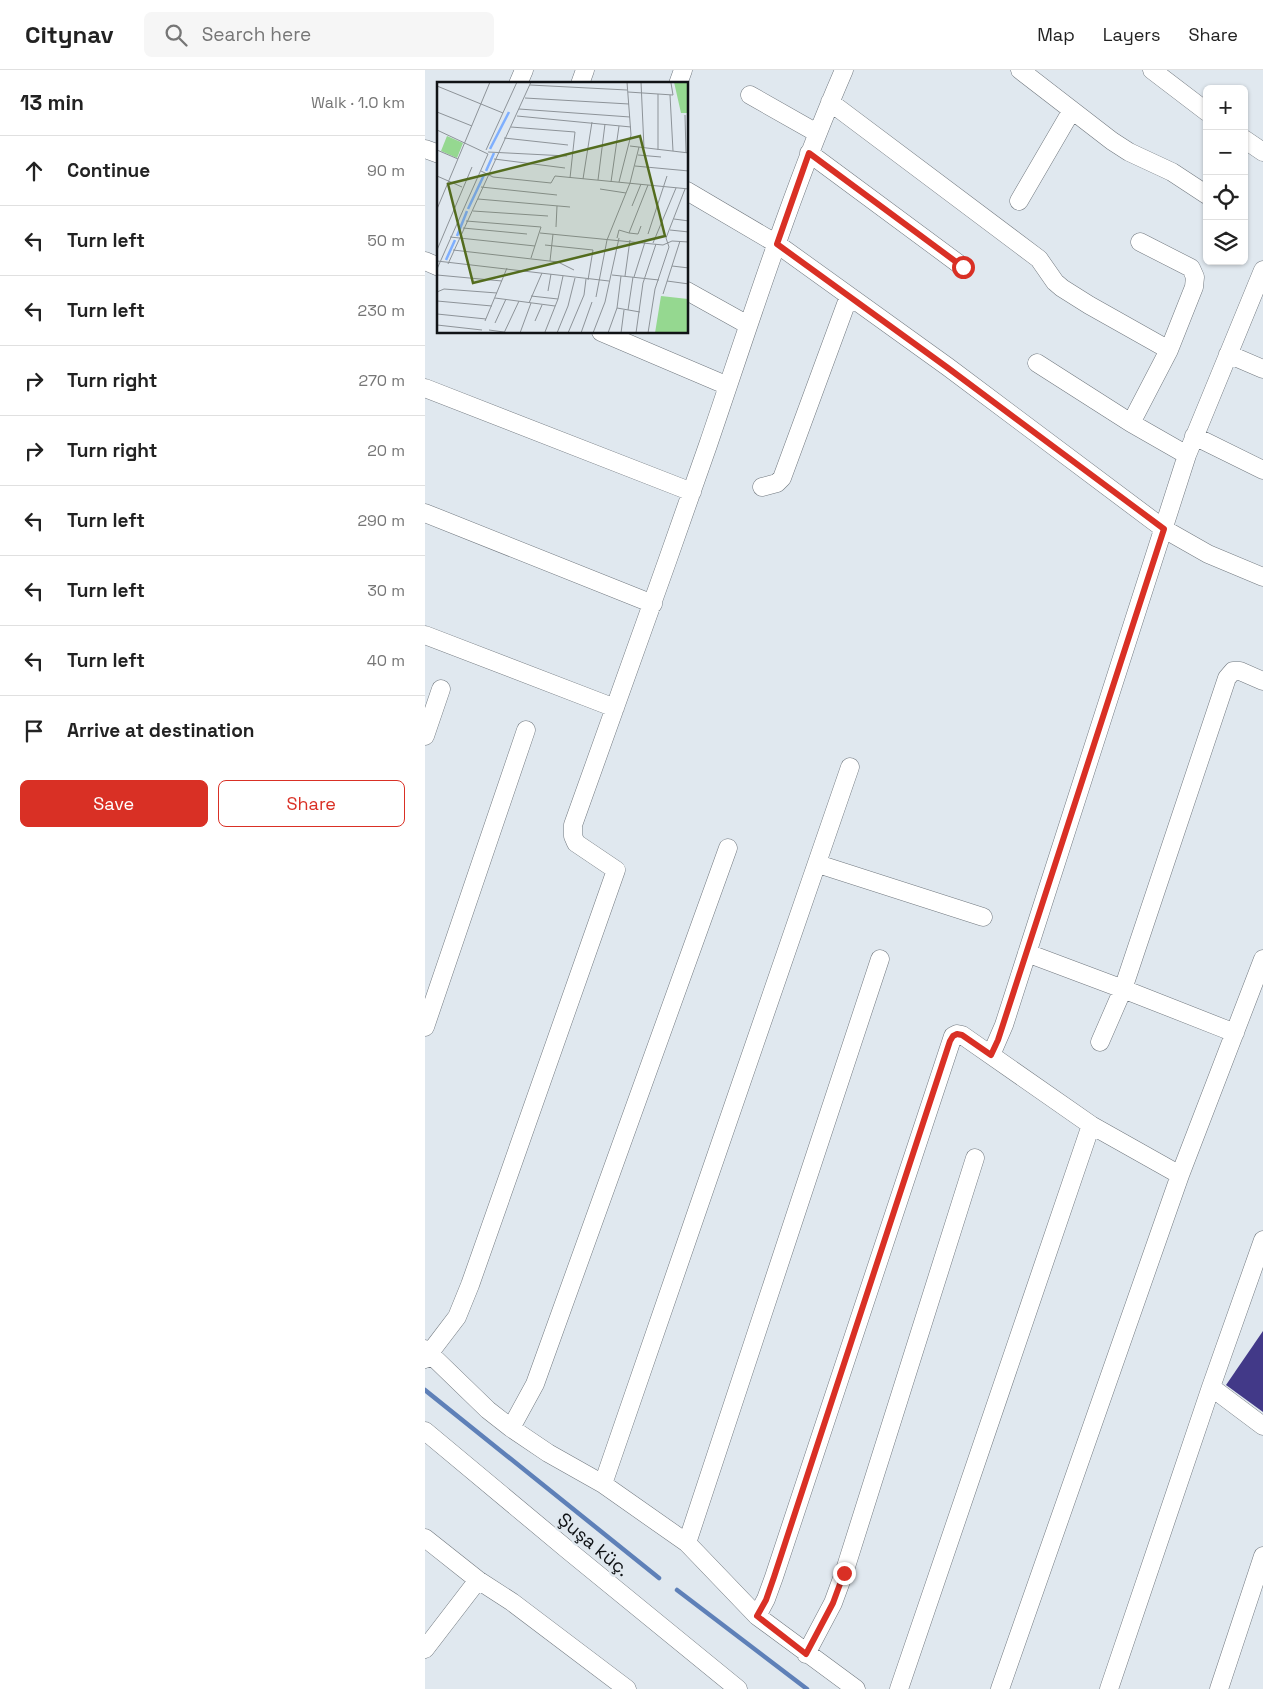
<!DOCTYPE html>
<html lang="en">
<head>
<meta charset="utf-8">
<style>
	:root { --surface:#fff; --page:#f6f6f6; --text:#222; --muted:#767676; --line:#e0e0e0; --accent:#d93025 }
	body { margin:0; font-family:"Space Grotesk",sans-serif; background:var(--page); color:var(--text) }
	.controls { position:absolute; right:15px; top:15px; display:grid; overflow:hidden; border-radius:8px; box-shadow:0 1px 4px #0004 }
	.controls button { width:45px; height:45px; display:grid; place-items:center; padding:0; border:0; border-bottom:1px solid var(--line); background:var(--surface); color:var(--text); font:25px sans-serif }
	.stop { position:absolute; width:15px; height:15px; margin:-11px; border:4px solid #d93025; border-radius:50%; background:#fff }
	.stop.end { background:#d93025; border-color:#fff; box-shadow:0 1px 5px #0008 }
	.list { margin:0; padding:0; list-style:none }
	h2 { display:flex; justify-content:space-between; align-items:center; height:65px; margin:0; padding:0 20px; font-size:21px }
	h2 small { font-size:16px; font-weight:400; color:var(--muted) }
	.list li { display:grid; grid-template-columns:32px 1fr auto; gap:15px; align-items:center; box-sizing:border-box; height:70px; padding:0 20px; border-top:1px solid var(--line) }
	.list b { display:block; font-size:19px; white-space:nowrap }
	.list em { font-size:16px; font-style:normal; color:var(--muted) }
	.actions { display:flex; gap:10px; padding:15px 20px }
	.actions a { flex:1; padding:11px 0; border:1px solid var(--accent); border-radius:8px; text-align:center; font-size:18px; color:var(--accent) }
	.actions .main { background:var(--accent); color:#fff }
	.icon { flex:none; width:28px; height:28px; fill:none; stroke:currentColor; stroke-width:2; stroke-linecap:round; stroke-linejoin:round }
	.map { position:relative; flex:none; width:838px; height:1619px; overflow:hidden }
	header { display:flex; align-items:center; gap:30px; box-sizing:border-box; height:70px; padding:0 25px; background:var(--surface); border-bottom:1px solid var(--line) }
	header strong { font-size:24px }
	nav { display:flex; gap:28px; margin-inline-start:auto; font-size:18px }
	.search { width:350px; height:45px; background:var(--page); display:flex; align-items:center; gap:12px; box-sizing:border-box; padding:0 18px; border-radius:8px; color:var(--muted); font-size:19px }
	main { display:flex }
	aside { flex:1; background:var(--surface) }
	.map>svg:first-child { display:block }
	.lines { fill:none; stroke-linecap:round; stroke-linejoin:round }
	.stream { stroke:#5e80b8; stroke-width:4.5 }
	.building { fill:#423988 }
	.minor-casing { stroke:#71787f; stroke-width:19 }
	.minor { stroke:#fff; stroke-width:18 }
	.route { stroke:#d93025; stroke-width:6 }
	.labels { text-anchor:middle; stroke-width:5; stroke-linejoin:round; paint-order:stroke }
	.street-label { font-size:19px; fill:#101316; stroke:#e0e8ef }
	.inset-river { fill:none; stroke:#7faffe; stroke-width:2.5 }
	.inset-road { fill:none; stroke:#8d9398; stroke-width:1 }
	.view { fill:#536c1e; fill-opacity:0.15; stroke:#536c1e; stroke-width:2.5 }
	.inset-edge { fill:none; stroke:#101316; stroke-width:2.5 }
</style>
</head>
<body>
<header>
<strong>Citynav</strong>
<div class="search"><svg class="icon" aria-label="search" viewBox="0 0 24 24"><circle cx="10" cy="10" r="6"/><path d="M15 15l6 6"/></svg>Search here</div>
<nav><a>Map</a><a>Layers</a><a>Share</a></nav>
</header>
<main>
<aside>
<h2>13 min<small>Walk · 1.0 km</small></h2>
<ul class="list">
<li><svg class="icon" aria-label="ahead" viewBox="0 0 24 24"><path d="M12 20V5M6 11l6-6 6 6"/></svg><div><b>Continue</b></div><em>90 m</em></li>
<li><svg class="icon" aria-label="left" viewBox="0 0 24 24"><path d="M17 20v-9H6M10 6l-5 5 5 5"/></svg><div><b>Turn left</b></div><em>50 m</em></li>
<li><svg class="icon" aria-label="left" viewBox="0 0 24 24"><path d="M17 20v-9H6M10 6l-5 5 5 5"/></svg><div><b>Turn left</b></div><em>230 m</em></li>
<li><svg class="icon" aria-label="right" viewBox="0 0 24 24"><path d="M7 20v-9h11M14 6l5 5-5 5"/></svg><div><b>Turn right</b></div><em>270 m</em></li>
<li><svg class="icon" aria-label="right" viewBox="0 0 24 24"><path d="M7 20v-9h11M14 6l5 5-5 5"/></svg><div><b>Turn right</b></div><em>20 m</em></li>
<li><svg class="icon" aria-label="left" viewBox="0 0 24 24"><path d="M17 20v-9H6M10 6l-5 5 5 5"/></svg><div><b>Turn left</b></div><em>290 m</em></li>
<li><svg class="icon" aria-label="left" viewBox="0 0 24 24"><path d="M17 20v-9H6M10 6l-5 5 5 5"/></svg><div><b>Turn left</b></div><em>30 m</em></li>
<li><svg class="icon" aria-label="left" viewBox="0 0 24 24"><path d="M17 20v-9H6M10 6l-5 5 5 5"/></svg><div><b>Turn left</b></div><em>40 m</em></li>
<li><svg class="icon" aria-label="arrive" viewBox="0 0 24 24"><path d="M6 21V4h12l-3 4 3 4H6"/></svg><div><b>Arrive at destination</b></div></li>
</ul>
<div class="actions"><a class="main">Save</a><a>Share</a></div>
</aside>
<div class="map">
<svg width="838" height="1619" viewBox="0 0 838 1619">
	<rect width="100%" height="100%" fill="#e0e8ef"/>
	<g class="lines">
		<path class="stream" d="M0 1320 234 1508
			M252 1520 382 1619"/>
	</g>
	<path class="building" d="M838 1261V1342L801 1315Z"/>
	<g class="lines">
		<defs>
			<path id="minor" d="M595 0 687 71 704 82 747 102 782 125
				M727 0 782 42
				M93 14 99 0
				M155 14 160 0
				M253 14 258 0
				M325 25 392 63
				M405 32 614 189 630 212 637 218 664 235 744 280 706 353 762 385
				M819 69 838 82
				M0 79 14 84
				M384 83 538 197
				M262 121 352 174 523 297 739 459 783 484 838 507
				M594 131 647 40
				M715 172 766 198 770 207 769 217 744 280
				M0 191 14 197
				M262 221 323 255
				M176 262 303 316
				M803 284 838 299
				M612 293 706 353
				M0 318 267 422
				M769 366 838 400
				M337 417 352 413 357 408 424 226
				M0 443 228 534
				M0 565 190 638
				M0 666 16 619
				M393 794 558 847
				M602 883 698 919 810 963
				M0 957 101 660
				M675 972 698 919 802 608 808 601H815L838 611
				M566 985 579 955 762 385 838 200
				M0 1279 63 1340 86 1358 123 1383 178 1414 262 1473 332 1546 431 1619
				M0 1289 32 1247 45 1215 191 800 151 773 148 766V755C193 628 239 502 283 375 326 249 366 122 419 0
				M786 1317 838 1356
				M86 1358 110 1314 303 778
				M0 1361 144 1481 313 1619
				M178 1414 425 697
				M0 1468 53 1510 87 1532 202 1619
				M262 1473 455 889
				M332 1546 341 1529 349 1507 528 966 532 964 537 965 666 1055 755 1105
				M0 1579 53 1510
				M381 1584 408 1533 419 1503 550 1088
				M474 1619 666 1055
				M575 1619 755 1105 838 889
				M684 1619 786 1317 838 1170
				M794 1619 838 1486"/>
		</defs>
		<use href="#minor" class="minor-casing"/>
		<use href="#minor" class="minor"/>
	</g>
	<g class="lines">
		<path class="route" d="M419 1503 408 1533 381 1584 332 1546 341 1530 349 1507 525 971 528 966 532 964 537 965 566 985 573 970 739 459 523 298 352 174 384 83 538 197"/>
	</g>
	<g class="labels">
		<g class="street-label">
			<text transform="translate(169 1474) rotate(40)" y="7">Şuşa küç.</text>
		</g>
	</g>
	<g transform="translate(12 12)">
		<rect width="251" height="251" fill="#e0e8ef"/>
		<path d="M237 0H251V31H244ZM10 54 26 61 20 76 4 69ZM224 214 251 217V251H218Z" fill="#95d890"/>
		<path class="inset-river" d="M53 67 72 30M49 89 57 71M31 127 47 93M20 154 30 129M9 178 18 158"/>
		<path class="inset-road" d="M204 0 207 66M93 3 190 8M0 4 66 31M191 10 236 13 234 1M233 13 236 69M88 16 192 22M82 27 193 35M0 30 35 44M248 33 249 71M80 34 194 45M74 45 138 50 133 96M0 48 51 72 0 187M67 56 131 63M193 64 252 71M0 68 21 77M49 68 80 0M221 68V12M51 70 130 74M201 73 224 75M57 77 128 86M198 84 252 89M44 89 56 95 114 101 118 94 252 107M0 94 25 105M146 97 155 40M161 98 168 42M174 100 182 44M182 100 194 53 190 0M44 105 120 113M163 107 189 111M41 117 133 125M195 124 204 102M0 127 53 0M36 129 111 134M237 137 252 139M29 139 104 145 94 176M119 145 120 124M26 146 90 152M233 148 252 150M103 151 226 163 235 159 252 160M192 151 201 152 204 144M211 152 230 94M13 155 98 164M180 156 182 148 192 151 211 103M216 161 239 106M108 163 156 168 151 198M0 168 35 85M16 168 121 180 137 188M0 179 172 199M113 179 116 152M11 182 94 0M235 184 252 186M0 193 65 199M175 193 222 198M188 194 193 158M197 195 208 160M230 199 252 202M111 209 114 192M0 210 7 207 60 211M226 212 243 159M94 214 121 217M159 215 170 158 193 101 202 65M58 216 118 224M0 219 55 224M92 221 105 191M180 226 203 230M191 228 196 195M0 232 49 237M48 239 70 186M98 239 105 223M58 241 69 217M0 243 45 248M52 248 67 250M108 250 121 217 126 194M67 251 82 219M83 251 94 221M120 251 131 224 138 196M131 251 147 213 149 197M144 251 155 220M156 251 168 220 182 156M171 251 180 226 184 194M184 251 187 228M199 251 206 201 219 162M211 251 218 207 232 165 229 156 248 107"/>
		<path class="view" d="M203 54 228 154 36 201 11 102Z"/>
		<rect width="251" height="251" class="inset-edge"/>
	</g>
</svg>
<div class="controls">
<button>+</button>
<button>−</button>
<button><svg class="icon" aria-label="locate" viewBox="0 0 24 24"><circle cx="12" cy="12" r="6"/><path d="M12 2v4M12 18v4M2 12h4M18 12h4"/></svg></button>
<button><svg class="icon" aria-label="layers" viewBox="0 0 24 24"><path d="M12 4l9 5-9 5-9-5zM3 14l9 5 9-5"/></svg></button>
</div>
<div class="stop" style="left:538px;top:197px"></div>
<div class="stop end" style="left:419px;top:1503px"></div>
</div>
</main>
</body>
</html>
